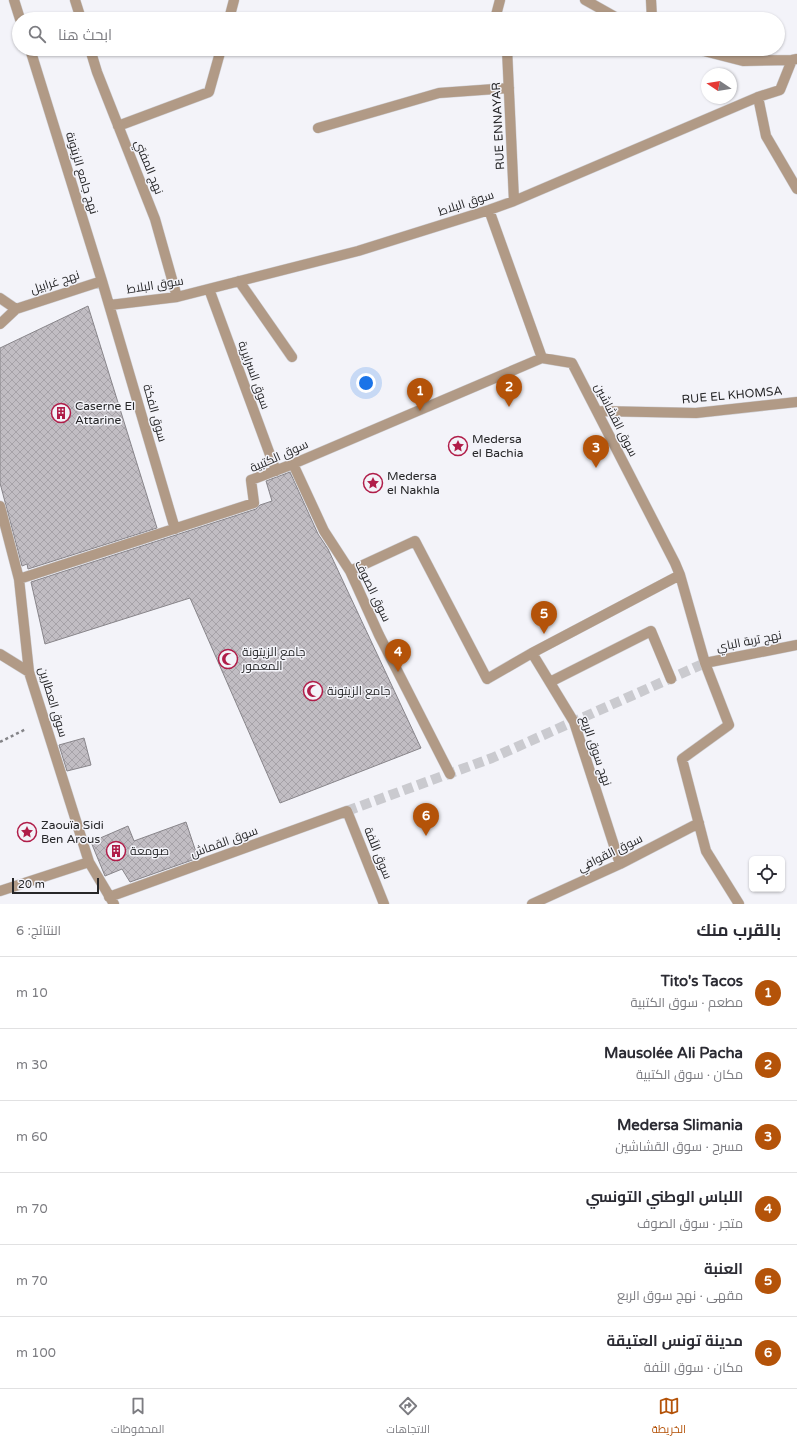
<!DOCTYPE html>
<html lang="ar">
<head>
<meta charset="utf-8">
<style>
	:root { --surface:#fff; --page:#f7f7f7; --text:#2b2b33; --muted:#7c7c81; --line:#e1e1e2; --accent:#b45309 }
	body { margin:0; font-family:"Varela Round",Cairo,sans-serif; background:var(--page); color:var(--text); direction:rtl }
	.controls { position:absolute; right:12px; bottom:12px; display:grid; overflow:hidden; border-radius:6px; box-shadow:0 1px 3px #0004 }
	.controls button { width:36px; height:36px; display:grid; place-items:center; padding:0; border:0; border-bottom:1px solid var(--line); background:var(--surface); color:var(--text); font:20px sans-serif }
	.compass { position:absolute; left:701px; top:68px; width:36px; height:36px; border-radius:50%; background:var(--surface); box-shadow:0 1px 3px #0004; rotate:282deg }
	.scale { position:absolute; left:12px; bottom:10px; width:87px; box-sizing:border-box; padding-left:4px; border:2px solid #262628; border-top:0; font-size:11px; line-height:14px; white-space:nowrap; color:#262628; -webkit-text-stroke:3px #f3f3f9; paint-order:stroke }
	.you { position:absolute; left:366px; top:383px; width:14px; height:14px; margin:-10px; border:3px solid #fff; border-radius:50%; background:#1a73e8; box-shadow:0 0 0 6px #1a73e833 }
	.badge { display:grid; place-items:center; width:26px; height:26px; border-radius:50%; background:var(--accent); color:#fff; font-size:13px; font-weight:700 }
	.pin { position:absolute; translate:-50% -33px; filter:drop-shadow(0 1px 2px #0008) }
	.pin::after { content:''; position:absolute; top:21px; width:14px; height:12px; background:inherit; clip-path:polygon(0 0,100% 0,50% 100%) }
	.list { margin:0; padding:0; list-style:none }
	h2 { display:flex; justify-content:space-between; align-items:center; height:52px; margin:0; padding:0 16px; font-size:17px }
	h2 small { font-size:13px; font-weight:400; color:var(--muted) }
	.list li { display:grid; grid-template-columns:26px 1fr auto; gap:12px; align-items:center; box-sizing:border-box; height:72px; padding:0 16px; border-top:1px solid var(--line) }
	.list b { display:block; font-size:15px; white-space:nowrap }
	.list p { margin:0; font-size:13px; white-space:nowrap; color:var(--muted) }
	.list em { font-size:13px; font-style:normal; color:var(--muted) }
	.icon { flex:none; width:22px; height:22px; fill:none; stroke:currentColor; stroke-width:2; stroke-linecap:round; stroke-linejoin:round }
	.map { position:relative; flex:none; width:797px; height:904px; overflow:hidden; direction:ltr }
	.search { position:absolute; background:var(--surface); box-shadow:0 1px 3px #0004; left:12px; right:12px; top:12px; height:44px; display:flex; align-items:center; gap:10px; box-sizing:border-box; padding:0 14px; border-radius:22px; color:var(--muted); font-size:15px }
	.sheet { height:484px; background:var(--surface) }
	nav { display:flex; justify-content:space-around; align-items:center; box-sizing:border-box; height:56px; border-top:1px solid var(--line); background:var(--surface); font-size:11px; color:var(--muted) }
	nav a { display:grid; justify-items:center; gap:2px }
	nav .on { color:var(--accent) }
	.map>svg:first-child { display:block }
	.building { fill:url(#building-cross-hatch); stroke:#88858a }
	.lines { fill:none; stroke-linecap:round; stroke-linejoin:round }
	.street-tunnel { stroke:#cacacf; stroke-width:10; stroke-dasharray:10 5; stroke-linecap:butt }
	.street-casing { stroke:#ceced3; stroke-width:11 }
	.path { stroke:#848488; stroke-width:2.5; stroke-dasharray:3 3; stroke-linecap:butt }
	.street { stroke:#b19a86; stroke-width:10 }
	.labels { text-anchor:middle; stroke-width:3; stroke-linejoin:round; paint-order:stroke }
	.street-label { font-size:12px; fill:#262628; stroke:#f3f3f9 }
	.poi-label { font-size:12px; fill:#262628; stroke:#f3f3f9; text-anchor:start }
</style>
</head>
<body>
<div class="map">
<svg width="797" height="904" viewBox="0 0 797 904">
	<defs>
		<pattern id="building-cross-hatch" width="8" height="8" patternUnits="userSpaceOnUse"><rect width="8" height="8" fill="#c1bdc3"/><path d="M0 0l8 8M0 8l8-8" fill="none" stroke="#a6a2a8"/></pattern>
	</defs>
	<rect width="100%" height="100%" fill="#f3f3f9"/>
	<path class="building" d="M88 306 157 528 28 569 27 564 22 566 0 483V348Z
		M290 472 318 534 328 549 421 748 280 803 190 598 45 644 31 582 256 509 260 505 272 501 266 481Z
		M84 738 91 765 67 771 59 745Z
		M186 822 198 858 130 882 122 869 105 876 91 842 128 826 134 841Z"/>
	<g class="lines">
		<path class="street-tunnel" d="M347 811 492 758 705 663"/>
		<defs>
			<path id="street" d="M14 0 20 19
				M75 0 81 19
				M585 0 619 19
				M651 0 652 19
				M229 19 234 0
				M495 19 500 0
				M30 49 102 281 175 529
				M90 49 97 72 155 219 177 297
				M507 49 514 201
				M696 49 743 61 792 60
				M758 97 766 136 797 189
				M118 126 209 92 221 49
				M318 128 439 93 509 88
				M489 210 542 358 572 363 675 563 680 575 705 663 729 725 682 759 706 851 739 904
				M239 281 292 357
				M209 289 276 471
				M0 298 16 309
				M110 305 177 297 358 251 489 210 514 201 758 97 780 90 792 60 797 59
				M0 324 16 309 102 281
				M597 411 696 413 797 402
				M293 464 324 531 350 571 379 635 450 774
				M0 506 19 579 29 672 89 862 114 904
				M350 571 415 541 487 679 532 653 680 575
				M19 579 254 503 251 480 293 464 542 358
				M532 653 574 722 620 864
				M0 654 29 672
				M705 663 797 645
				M550 682 651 631 671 679
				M0 891 89 862
				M109 897 347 811 384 904
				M532 904 620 864 699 823"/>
		</defs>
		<use href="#street" class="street-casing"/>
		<path class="path" d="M0 742 26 729"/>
		<use href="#street" class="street"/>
	</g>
	<defs>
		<symbol id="building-ring" viewBox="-11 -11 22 22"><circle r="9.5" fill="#f3f3f9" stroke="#b01d49" stroke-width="1.5"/><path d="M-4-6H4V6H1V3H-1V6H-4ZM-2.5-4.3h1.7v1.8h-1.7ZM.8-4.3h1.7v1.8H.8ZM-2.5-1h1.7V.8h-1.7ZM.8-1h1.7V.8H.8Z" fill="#b01d49"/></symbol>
		<symbol id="sight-ring" viewBox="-11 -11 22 22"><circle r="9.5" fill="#f3f3f9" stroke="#b01d49" stroke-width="1.5"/><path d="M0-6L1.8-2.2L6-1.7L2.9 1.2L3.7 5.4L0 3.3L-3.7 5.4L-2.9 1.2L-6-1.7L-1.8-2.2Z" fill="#b01d49"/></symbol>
		<symbol id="mosque-ring" viewBox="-11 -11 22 22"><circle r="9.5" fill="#f3f3f9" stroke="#b01d49" stroke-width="1.5"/><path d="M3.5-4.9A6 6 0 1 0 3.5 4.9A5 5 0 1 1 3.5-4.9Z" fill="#b01d49"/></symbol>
	</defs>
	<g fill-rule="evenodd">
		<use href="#building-ring" x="50" y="402" width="22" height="22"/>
		<use href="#sight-ring" x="447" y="435" width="22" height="22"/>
		<use href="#sight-ring" x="362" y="472" width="22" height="22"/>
		<use href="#mosque-ring" x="217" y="648" width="22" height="22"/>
		<use href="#mosque-ring" x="302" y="680" width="22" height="22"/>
		<use href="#sight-ring" x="16" y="821" width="22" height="22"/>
		<use href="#building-ring" x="105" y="840" width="22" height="22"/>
	</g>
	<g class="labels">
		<g class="street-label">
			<text transform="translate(498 126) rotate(-93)" y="4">RUE ENNAYAR</text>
			<text transform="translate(149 167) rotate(68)" y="4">نهج المفتي</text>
			<text transform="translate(82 173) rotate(73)" y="4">نهج جامع الزيتونة</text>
			<text transform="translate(466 203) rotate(-18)" y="4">سوق البلاط</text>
			<text transform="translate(55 282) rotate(-18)" y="4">نهج غرابيل</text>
			<text transform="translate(155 285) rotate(-9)" y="4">سوق البلاط</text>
			<text transform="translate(254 375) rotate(70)" y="4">سوق السرايرية</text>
			<text transform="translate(732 395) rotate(-5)" y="4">RUE EL KHOMSA</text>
			<text transform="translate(155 413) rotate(74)" y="4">سوق الفكة</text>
			<text transform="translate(616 420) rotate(63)" y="4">سوق القشاشين</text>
			<text transform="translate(279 456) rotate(-24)" y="4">سوق الكتبية</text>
			<text transform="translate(373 591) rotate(64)" y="4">سوق الصوف</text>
			<text transform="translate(749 641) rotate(-11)" y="4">نهج تربة الباي</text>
			<text transform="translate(53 702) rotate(73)" y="4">سوق العطارين</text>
			<text transform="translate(596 751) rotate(71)" y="4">نهج سوق الربع</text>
			<text transform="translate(224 842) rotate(-20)" y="4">سوق القماش</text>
			<text transform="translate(378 853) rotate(68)" y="4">سوق اللَفة</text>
			<text transform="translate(610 853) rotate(-26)" y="4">سوق القوافي</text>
		</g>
		<g class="poi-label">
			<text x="75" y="410">Caserne El<tspan x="75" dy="14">Attarine</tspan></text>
			<text x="472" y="443">Medersa<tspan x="472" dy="14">el Bachia</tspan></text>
			<text x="387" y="480">Medersa<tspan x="387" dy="14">el Nakhla</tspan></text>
			<text x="242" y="656">جامع الزيتونة<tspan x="242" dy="14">المعمور</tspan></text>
			<text x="327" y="695">جامع الزيتونة</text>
			<text x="41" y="829">Zaouïa Sidi<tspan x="41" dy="14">Ben Arous</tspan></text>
			<text x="130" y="855">صومعة</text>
		</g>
	</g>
</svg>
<div class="controls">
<button><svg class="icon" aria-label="locate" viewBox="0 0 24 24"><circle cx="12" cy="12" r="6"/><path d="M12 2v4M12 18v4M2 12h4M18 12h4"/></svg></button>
</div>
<svg class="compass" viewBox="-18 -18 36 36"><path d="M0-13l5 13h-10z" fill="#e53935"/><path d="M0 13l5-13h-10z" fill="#7c7c81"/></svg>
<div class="scale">20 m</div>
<div class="you"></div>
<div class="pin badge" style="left:420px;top:411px">1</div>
<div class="pin badge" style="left:509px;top:407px">2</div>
<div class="pin badge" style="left:596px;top:468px">3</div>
<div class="pin badge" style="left:398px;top:672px">4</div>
<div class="pin badge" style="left:544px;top:634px">5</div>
<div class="pin badge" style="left:426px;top:836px">6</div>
<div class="search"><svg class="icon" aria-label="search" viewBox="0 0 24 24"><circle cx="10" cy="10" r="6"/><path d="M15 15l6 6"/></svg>ابحث هنا</div>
</div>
<section class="sheet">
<h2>بالقرب منك<small>النتائج: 6</small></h2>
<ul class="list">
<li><span class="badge">1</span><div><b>Tito's Tacos</b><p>مطعم · سوق الكتبية</p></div><em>10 m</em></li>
<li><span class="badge">2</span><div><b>Mausolée Ali Pacha</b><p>مكان · سوق الكتبية</p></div><em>30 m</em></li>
<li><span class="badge">3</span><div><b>Medersa Slimania</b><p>مسرح · سوق القشاشين</p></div><em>60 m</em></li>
<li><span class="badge">4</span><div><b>اللباس الوطني التونسي</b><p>متجر · سوق الصوف</p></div><em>70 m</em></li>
<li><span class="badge">5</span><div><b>العنبة</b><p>مقهى · نهج سوق الربع</p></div><em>70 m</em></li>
<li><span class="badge">6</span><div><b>مدينة تونس العتيقة</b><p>مكان · سوق اللَفة</p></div><em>100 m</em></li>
</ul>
</section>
<nav>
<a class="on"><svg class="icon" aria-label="map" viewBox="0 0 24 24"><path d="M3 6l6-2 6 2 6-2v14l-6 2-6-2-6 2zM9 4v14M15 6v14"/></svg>الخريطة</a>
<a><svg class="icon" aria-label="directions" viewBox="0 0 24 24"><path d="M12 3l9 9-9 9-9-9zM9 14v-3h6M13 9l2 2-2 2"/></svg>الاتجاهات</a>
<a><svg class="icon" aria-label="saved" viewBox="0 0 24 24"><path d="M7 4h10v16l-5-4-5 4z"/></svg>المحفوظات</a>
</nav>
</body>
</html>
